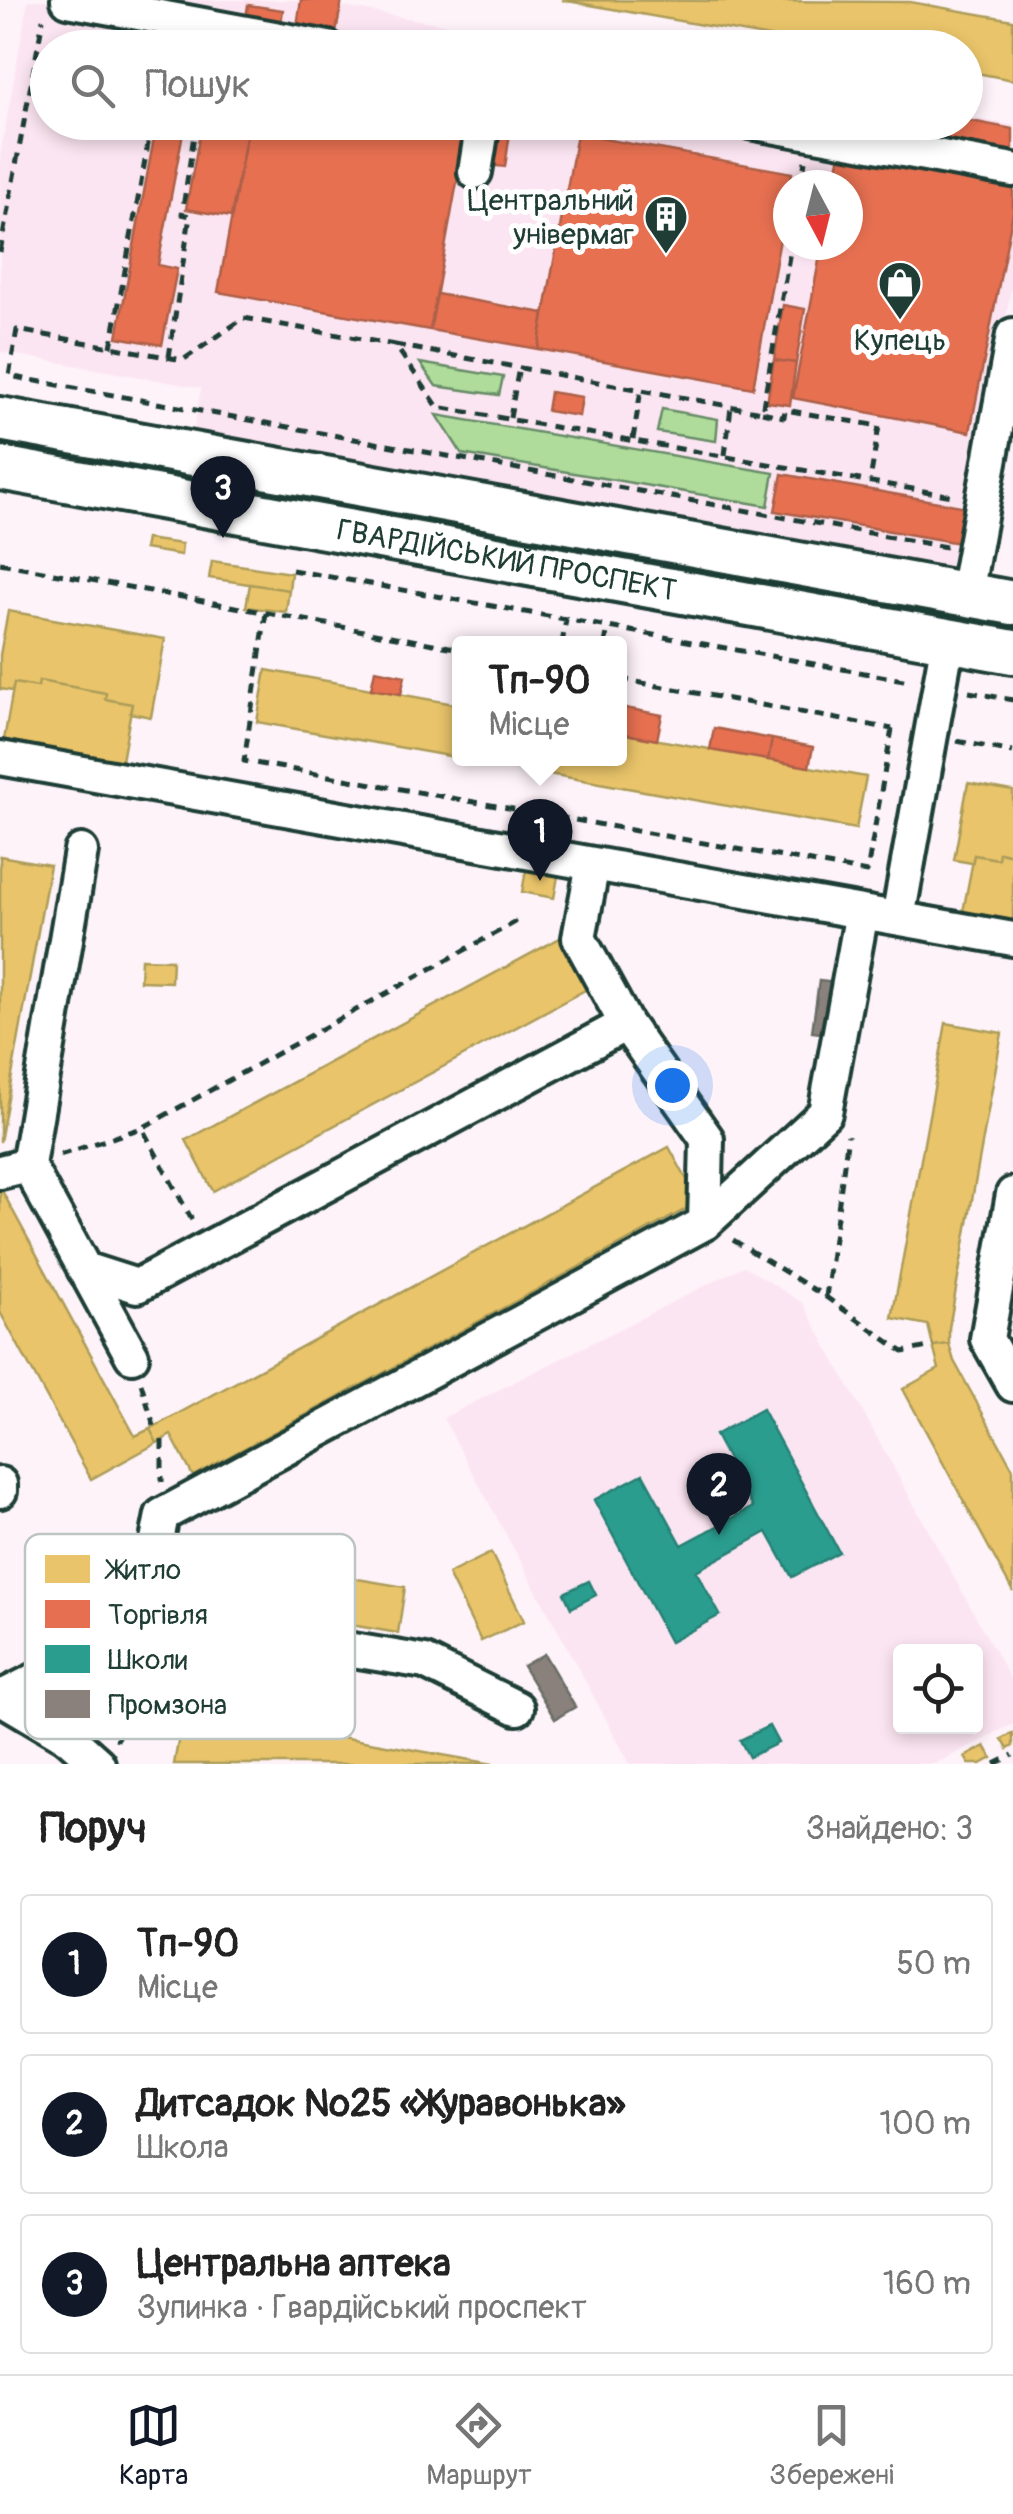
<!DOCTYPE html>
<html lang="uk">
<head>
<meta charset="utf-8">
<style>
	:root { --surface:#fff; --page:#f2f2f2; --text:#222; --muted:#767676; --line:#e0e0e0; --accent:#111827 }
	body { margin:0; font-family:Pangolin,sans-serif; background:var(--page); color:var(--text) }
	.controls { position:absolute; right:30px; bottom:30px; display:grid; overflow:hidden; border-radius:10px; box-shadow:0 5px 15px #0003 }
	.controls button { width:90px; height:90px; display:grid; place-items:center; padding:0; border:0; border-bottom:2px solid var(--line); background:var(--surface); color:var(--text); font:50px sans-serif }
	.compass { position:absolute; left:773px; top:170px; width:90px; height:90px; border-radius:50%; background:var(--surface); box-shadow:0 5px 15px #0003; rotate:173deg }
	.you { position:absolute; left:672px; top:1085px; width:35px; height:35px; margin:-25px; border:8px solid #fff; border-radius:50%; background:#1a73e8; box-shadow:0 0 0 15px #1a73e833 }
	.badge { display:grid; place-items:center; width:65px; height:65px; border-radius:50%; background:var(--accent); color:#fff; font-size:32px; font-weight:700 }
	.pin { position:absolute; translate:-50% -82px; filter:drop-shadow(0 2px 5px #0008) }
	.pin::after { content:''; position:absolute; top:52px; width:35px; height:30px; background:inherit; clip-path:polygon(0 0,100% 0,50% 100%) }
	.popup { position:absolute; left:452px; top:636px; width:175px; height:130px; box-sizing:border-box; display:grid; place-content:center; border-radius:10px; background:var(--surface); filter:drop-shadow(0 2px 8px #0005); font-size:32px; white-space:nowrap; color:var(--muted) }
	.popup b { font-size:38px; color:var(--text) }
	.popup::after { content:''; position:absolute; left:50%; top:100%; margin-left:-20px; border:20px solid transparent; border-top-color:var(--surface) }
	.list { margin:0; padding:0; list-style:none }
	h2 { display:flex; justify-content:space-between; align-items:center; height:130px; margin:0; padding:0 40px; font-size:42px }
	h2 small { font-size:32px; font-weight:400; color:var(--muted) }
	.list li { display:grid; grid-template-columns:65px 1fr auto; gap:30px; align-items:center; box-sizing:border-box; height:140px; margin:0 20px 20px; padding:0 20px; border:2px solid var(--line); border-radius:10px }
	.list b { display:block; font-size:38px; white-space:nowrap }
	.list p { margin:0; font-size:32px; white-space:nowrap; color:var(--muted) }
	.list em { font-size:32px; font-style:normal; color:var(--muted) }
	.icon { flex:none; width:55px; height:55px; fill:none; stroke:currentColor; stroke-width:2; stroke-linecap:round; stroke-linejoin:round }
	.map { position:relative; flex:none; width:1013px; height:1764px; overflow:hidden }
	.search { position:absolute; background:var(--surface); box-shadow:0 5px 15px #0003; left:30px; right:30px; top:30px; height:110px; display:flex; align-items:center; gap:25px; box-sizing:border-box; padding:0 35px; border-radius:55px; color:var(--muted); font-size:38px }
	.sheet { height:610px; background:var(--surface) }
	nav { display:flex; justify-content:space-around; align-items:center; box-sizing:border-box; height:140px; border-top:2px solid var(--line); background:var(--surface); font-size:28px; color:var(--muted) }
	nav a { display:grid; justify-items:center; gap:5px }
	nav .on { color:var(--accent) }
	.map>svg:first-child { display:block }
	.built { fill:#fce5f2; fill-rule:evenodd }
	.green { fill:#afdc9b; stroke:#678c68; stroke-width:2.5 }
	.homes { fill:#e9c46a; stroke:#ac9c5a; stroke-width:2.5 }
	.shops { fill:#e76f51; stroke:#ab6048; stroke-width:2.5 }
	.schools { fill:#2a9d8f; stroke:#278074; stroke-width:2.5 }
	.industry { fill:#8a817c; stroke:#6a6d66; stroke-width:2.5 }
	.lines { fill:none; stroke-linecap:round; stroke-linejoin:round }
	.minor-casing { stroke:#1f3d34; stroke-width:40 }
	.major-casing { stroke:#1f3d34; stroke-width:50 }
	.path { stroke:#1f3d34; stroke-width:5; stroke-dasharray:10 8; stroke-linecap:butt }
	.minor { stroke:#fff; stroke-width:32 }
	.major { stroke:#fff; stroke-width:42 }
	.labels { text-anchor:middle; stroke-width:10; stroke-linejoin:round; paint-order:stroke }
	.poi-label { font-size:30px; fill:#1f3d34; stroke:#fff; text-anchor:end }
	.street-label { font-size:30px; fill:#1f3d34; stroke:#fff }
	.key { fill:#fff; stroke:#bcc5c2; stroke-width:2.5 }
	.key-label { font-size:28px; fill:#1f3d34 }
</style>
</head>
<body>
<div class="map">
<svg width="1013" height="1764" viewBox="0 0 1013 1764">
	<rect width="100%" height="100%" fill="#fef3f9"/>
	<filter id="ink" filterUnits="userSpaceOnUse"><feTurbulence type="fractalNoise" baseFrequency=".01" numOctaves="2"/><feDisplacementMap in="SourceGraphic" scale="20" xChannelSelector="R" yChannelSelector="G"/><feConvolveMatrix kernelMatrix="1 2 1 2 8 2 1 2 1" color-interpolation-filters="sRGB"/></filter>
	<g filter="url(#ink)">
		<path class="built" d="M28 0H305L573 47 48 48V122H966V117L1013 125V278L961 570 193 434 201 388 0 352V156ZM788 185H848V245H788Z
			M744 1266 803 1303 1013 1684V1724L935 1764H630L443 1418ZM900 1652H976V1726H900Z"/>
		<path class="green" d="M420 363 503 377 499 395 436 386Z
			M662 409 718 419 716 441 657 432Z
			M437 415 774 473 768 506 462 454Z
			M9 442 1013 621V638L6 458Z"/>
		<path class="homes" d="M562 0 910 2 1013 20V80L966 71V48H831Z
			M146 539 182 544 181 555 144 549Z
			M212 561 291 573 289 590 209 578Z
			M250 584 289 590 286 612 246 607Z
			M8 611 165 639 151 717 130 713 132 704 105 699 106 693 39 681 38 687 14 683 12 691 0 689V655Z
			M266 670 460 705V758L257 722Z
			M39 681 106 693 105 699 132 704 122 761 4 740 14 683 38 687Z
			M620 733 866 777 856 829 460 758H620Z
			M968 783 1013 791V855L999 852 998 859 974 855 972 863 954 860Z
			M999 852 1013 855V920L963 912 974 855 998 859Z
			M0 856 50 865 0 1142Z
			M527 865 559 871 554 898 522 892Z
			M560 938 587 989 213 1191 186 1140Z
			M141 959 172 960 171 982 140 981Z
			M946 1023 1002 1033 949 1328V1344L933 1346 928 1325 892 1318Z
			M669 1147 699 1202 193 1476 171 1435 157 1443 150 1429Z
			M0 1187 135 1436 150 1429 157 1443 91 1479 0 1312Z
			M949 1344 954 1361 1013 1469V1592L903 1389 939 1369 933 1346Z
			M491 1553 524 1621 481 1641 448 1574Z
			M334 1575 405 1587 398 1633 327 1621Z
			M184 1709 493 1764H174Z
			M1013 1733V1746L1008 1749 1002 1739Z
			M985 1746 992 1758 981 1764H969L965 1757Z"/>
		<path class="shops" d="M301 0H342L336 32 297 26Z
			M248 5 283 10 280 29 245 24Z
			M173 39 200 44 199 48H172Z
			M966 120 1013 129V151L852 122Z
			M157 122H185L158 265 177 269 162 345 117 337Z
			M202 122H249L231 217 186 209Z
			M249 122H468L430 330 218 292Z
			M493 124 511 126 505 167 486 165Z
			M577 134 792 173 753 388 538 349Z
			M841 149 1013 183V212L970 432 793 398 822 245H848V185H834Z
			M437 294 544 313 538 349 430 330Z
			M783 305 805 309 796 363 774 360Z
			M774 360 796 363 790 405 767 402Z
			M550 392 582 397 579 416 547 411Z
			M782 474 972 508 965 544 775 511Z
			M375 670 405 676 401 694 371 689Z
			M620 707 662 715 657 740 620 733Z
			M714 728 772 739 768 760 710 750Z
			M772 739 813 747 809 767 768 760Z
			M188 1574 233 1583 225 1624 179 1615Z"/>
		<path class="schools" d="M762 1409 839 1552 792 1577 767 1532 696 1571 720 1615 670 1642 594 1500 643 1474 682 1545 753 1507 715 1435Z
			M589 1581 596 1595 571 1608 564 1593Z
			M769 1726 778 1743 749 1757 740 1740Z"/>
		<path class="industry" d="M819 981 837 983 830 1034 812 1032Z
			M544 1654 575 1707 555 1719 523 1666Z"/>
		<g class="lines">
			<defs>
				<path id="minor" d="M68 0 328 48
					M750 122 1013 170
					M475 172 483 122
					M966 594 1013 335
					M0 758 1013 939
					M898 918 948 640
					M626 1024 707 1139 705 1223
					M28 1165 132 1356
					M0 1172 28 1165 81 851
					M1013 1194 987 1339 1013 1385
					M84 1269 137 1286 626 1024 579 938 593 864
					M0 1484V1491
					M142 1615 425 1662 517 1708
					M0 1697 69 1738 98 1764
					M2 1697 140 1627 162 1515 705 1223 825 1113 862 912"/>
				<g id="major">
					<path d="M0 419 1013 603"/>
					<path id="s1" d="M0 468 1013 652"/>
				</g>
			</defs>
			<use href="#minor" class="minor-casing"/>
			<use href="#major" class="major-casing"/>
			<path class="path" d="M801 185 805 161
				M0 252 43 19
				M395 345 762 412 791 245
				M111 347 152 122
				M169 357 190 216 182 214 196 122
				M762 412 784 417 785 410 879 426 870 481
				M510 418 519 367
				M633 439 641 390
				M725 455 731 407
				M946 547 9 376 17 330 183 360 244 318 395 345 438 407 953 496
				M0 563 460 649
				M292 570 909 681
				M266 613 244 761 867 872 892 729
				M562 644 566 619
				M605 644 608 627
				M620 679 892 729
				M969 692 1013 700
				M957 741 1013 752
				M60 1155 142 1128
				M192 1220 142 1128 521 919
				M733 1240 826 1297 903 1352 933 1346
				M826 1297 848 1135
				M141 1383 154 1426
				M162 1440V1482
				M117 1741 133 1664
				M995 1764 1013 1755"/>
			<use href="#minor" class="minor"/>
			<use href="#major" class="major"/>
		</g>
	</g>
	<defs>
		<symbol id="building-pin" viewBox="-11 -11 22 30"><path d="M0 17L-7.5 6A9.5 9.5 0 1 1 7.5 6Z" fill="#1f3d34" stroke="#fff"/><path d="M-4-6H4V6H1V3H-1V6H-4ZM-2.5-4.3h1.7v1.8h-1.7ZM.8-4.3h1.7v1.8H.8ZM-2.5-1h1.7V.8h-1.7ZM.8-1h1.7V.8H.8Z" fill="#fff"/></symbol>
		<symbol id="shop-pin" viewBox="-11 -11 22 30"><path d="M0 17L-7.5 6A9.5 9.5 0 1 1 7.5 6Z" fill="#1f3d34" stroke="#fff"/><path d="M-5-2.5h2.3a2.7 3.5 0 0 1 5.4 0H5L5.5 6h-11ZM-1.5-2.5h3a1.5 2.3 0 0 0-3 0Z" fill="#fff"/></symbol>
	</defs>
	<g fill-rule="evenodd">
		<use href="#building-pin" x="641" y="192" width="50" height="68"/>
		<use href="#shop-pin" x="875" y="258" width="50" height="68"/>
	</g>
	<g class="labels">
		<g class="poi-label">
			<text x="634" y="210">Центральний<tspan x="634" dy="34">універмаг</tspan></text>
			<text x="900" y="350" text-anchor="middle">Купець</text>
		</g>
		<g class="street-label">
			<text dy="10" stroke="none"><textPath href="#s1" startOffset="515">ГВАРДІЙСЬКИЙ ПРОСПЕКТ</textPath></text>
		</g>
	</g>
	<rect x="25" y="1534" width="330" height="205" rx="15" class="key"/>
	<rect x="45" y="1555" width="45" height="28" fill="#e9c46a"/>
	<rect x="45" y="1600" width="45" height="28" fill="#e76f51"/>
	<rect x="45" y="1645" width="45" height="28" fill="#2a9d8f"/>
	<rect x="45" y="1690" width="45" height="28" fill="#8a817c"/>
	<g class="key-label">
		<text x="108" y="1579">Житло</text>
		<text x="108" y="1624">Торгівля</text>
		<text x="108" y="1669">Школи</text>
		<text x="108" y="1714">Промзона</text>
	</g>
</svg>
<div class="controls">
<button><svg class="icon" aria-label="locate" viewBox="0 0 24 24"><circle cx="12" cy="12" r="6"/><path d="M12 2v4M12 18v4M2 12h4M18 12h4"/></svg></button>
</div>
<svg class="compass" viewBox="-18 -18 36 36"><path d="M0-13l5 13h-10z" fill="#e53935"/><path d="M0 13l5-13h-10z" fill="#767676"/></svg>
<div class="you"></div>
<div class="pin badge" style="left:540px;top:881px">1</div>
<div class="popup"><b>Тп-90</b>Місце</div>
<div class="pin badge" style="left:719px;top:1535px">2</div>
<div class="pin badge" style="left:223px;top:538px">3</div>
<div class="search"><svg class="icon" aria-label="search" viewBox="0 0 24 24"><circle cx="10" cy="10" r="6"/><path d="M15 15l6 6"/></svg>Пошук</div>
</div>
<section class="sheet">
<h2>Поруч<small>Знайдено: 3</small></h2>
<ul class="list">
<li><span class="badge">1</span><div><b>Тп-90</b><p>Місце</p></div><em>50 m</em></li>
<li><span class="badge">2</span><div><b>Дитсадок №25 «Журавонька»</b><p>Школа</p></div><em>100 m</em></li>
<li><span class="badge">3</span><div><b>Центральна аптека</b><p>Зупинка · Гвардійський проспект</p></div><em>160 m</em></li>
</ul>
</section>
<nav>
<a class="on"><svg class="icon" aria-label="map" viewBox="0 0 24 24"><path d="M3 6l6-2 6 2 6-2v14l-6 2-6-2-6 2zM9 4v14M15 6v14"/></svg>Карта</a>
<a><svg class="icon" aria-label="directions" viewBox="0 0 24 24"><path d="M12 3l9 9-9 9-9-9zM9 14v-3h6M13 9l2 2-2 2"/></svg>Маршрут</a>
<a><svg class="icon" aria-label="saved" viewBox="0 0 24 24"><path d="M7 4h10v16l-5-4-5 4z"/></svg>Збережені</a>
</nav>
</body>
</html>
